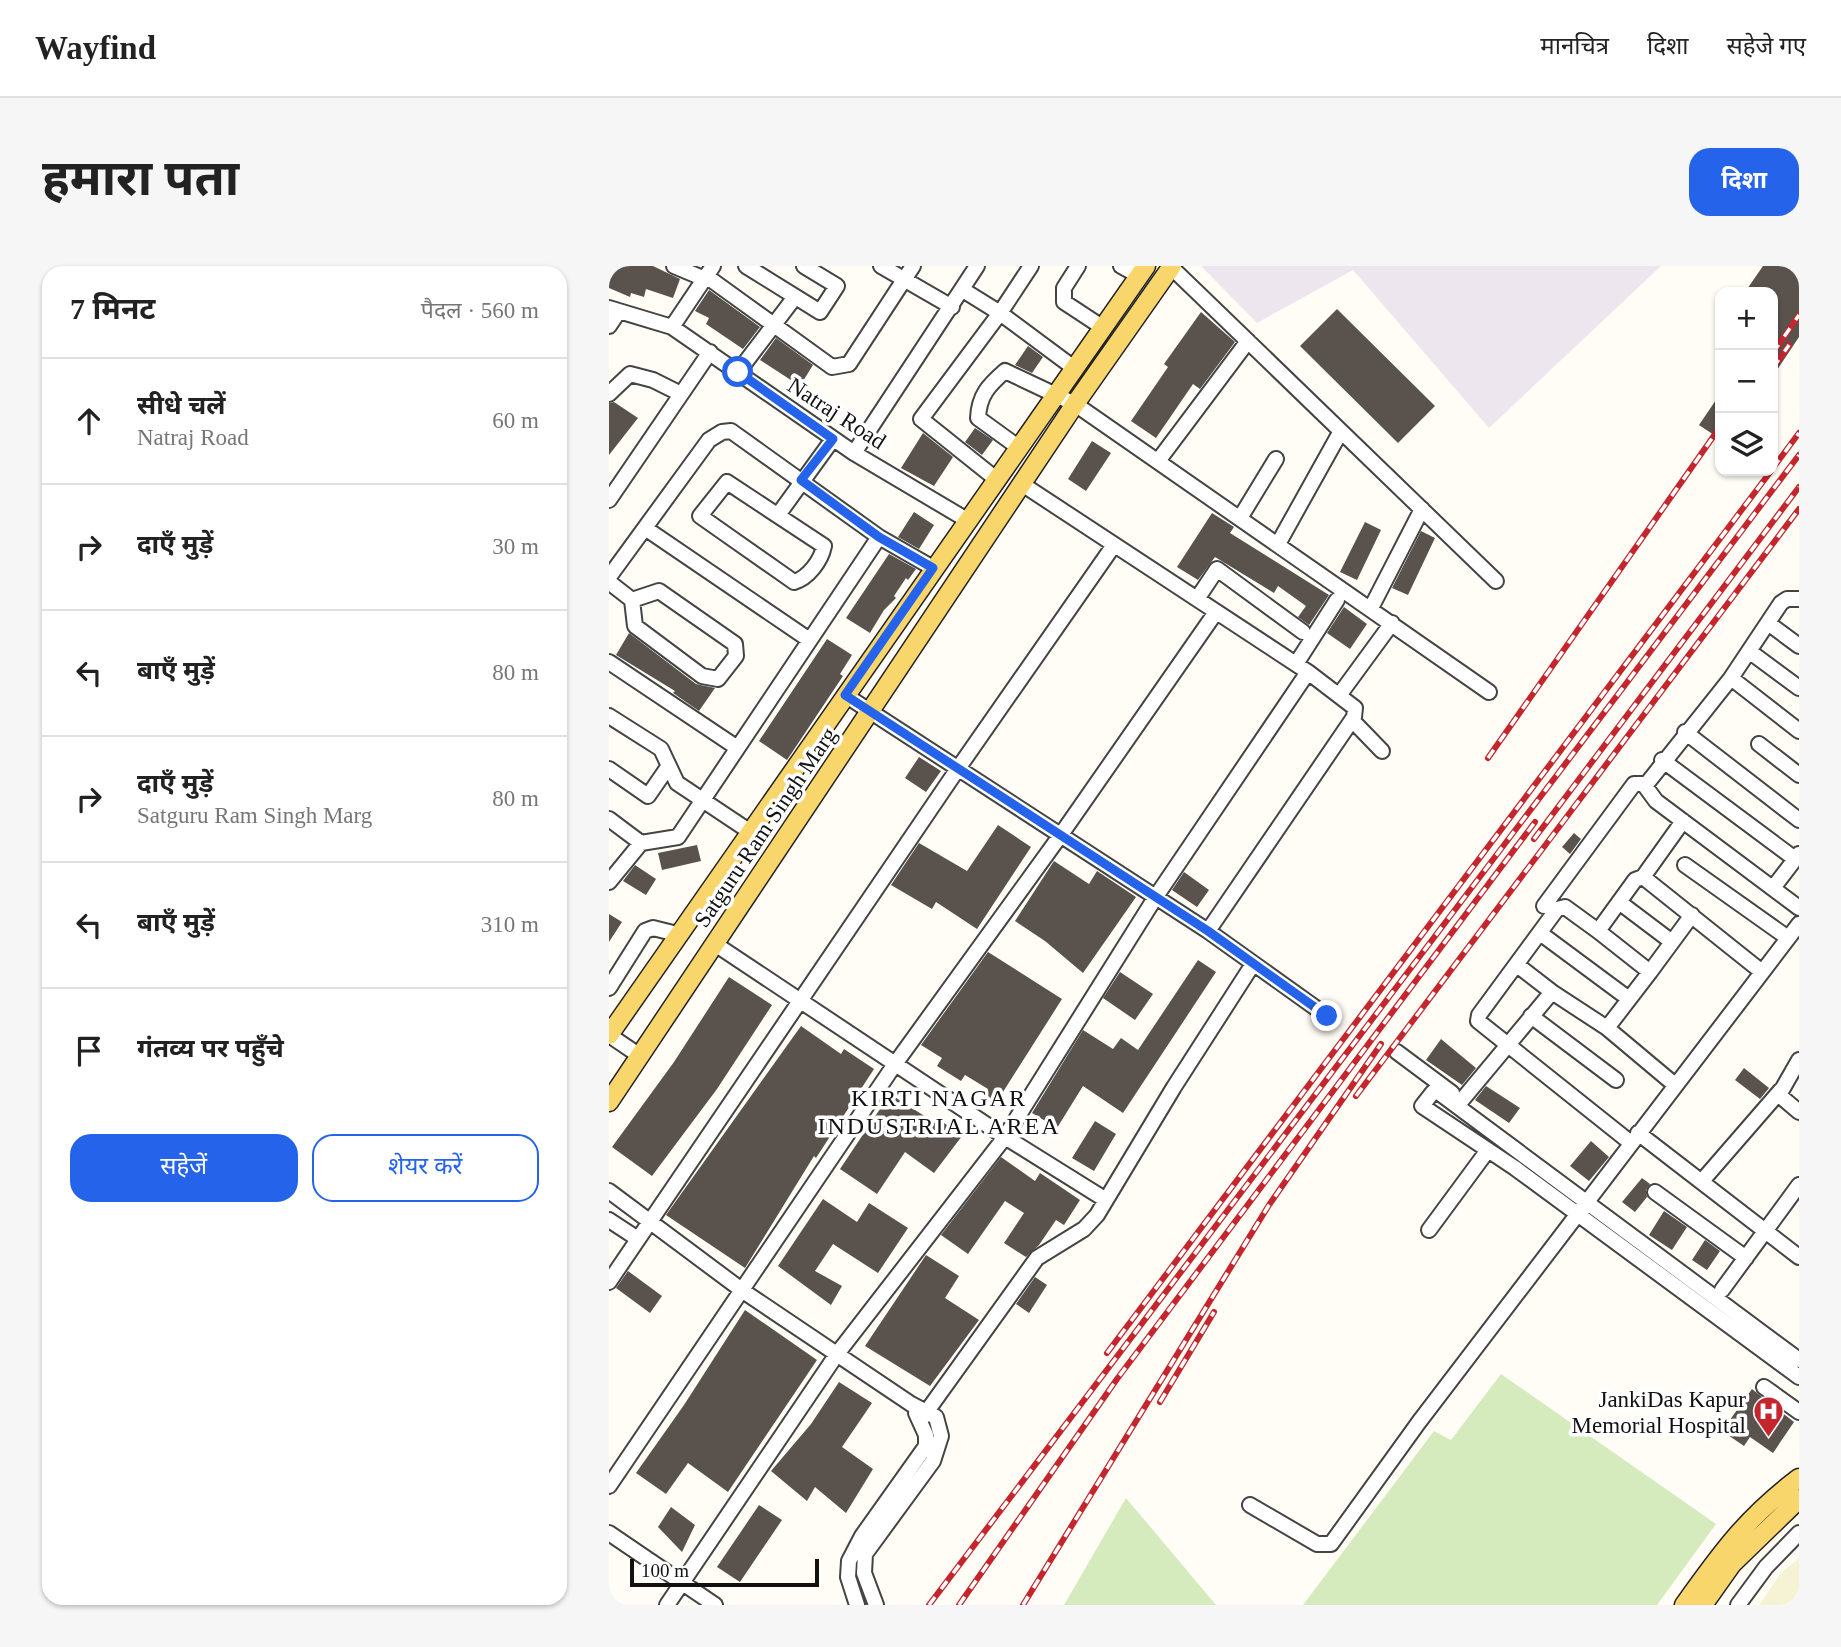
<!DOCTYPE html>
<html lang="hi">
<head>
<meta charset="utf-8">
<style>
	:root { --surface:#fff; --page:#f6f6f6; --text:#222; --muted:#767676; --line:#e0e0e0; --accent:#2563eb }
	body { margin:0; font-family:"Times New Roman","Noto Sans Devanagari",serif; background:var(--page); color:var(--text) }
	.controls { position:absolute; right:21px; top:21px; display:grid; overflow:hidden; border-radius:14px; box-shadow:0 2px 5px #0004 }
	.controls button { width:63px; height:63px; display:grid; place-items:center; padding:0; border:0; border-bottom:2px solid var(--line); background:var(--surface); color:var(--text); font:35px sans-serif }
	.scale { position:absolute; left:21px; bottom:18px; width:189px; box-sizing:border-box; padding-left:7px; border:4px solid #111; border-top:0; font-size:19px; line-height:24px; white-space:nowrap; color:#111; -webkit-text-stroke:5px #fff; paint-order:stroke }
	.stop { position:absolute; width:21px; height:21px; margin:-16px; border:5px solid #2563eb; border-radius:50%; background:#fff }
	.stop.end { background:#2563eb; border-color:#fff; box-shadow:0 2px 7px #0008 }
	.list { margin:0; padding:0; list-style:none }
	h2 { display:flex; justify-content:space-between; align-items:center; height:91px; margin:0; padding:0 28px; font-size:30px }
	h2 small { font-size:23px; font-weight:400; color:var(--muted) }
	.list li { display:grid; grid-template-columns:46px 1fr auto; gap:21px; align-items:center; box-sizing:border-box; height:126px; padding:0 28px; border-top:2px solid var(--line) }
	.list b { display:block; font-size:26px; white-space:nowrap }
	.list p { margin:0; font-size:23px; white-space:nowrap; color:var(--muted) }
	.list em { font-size:23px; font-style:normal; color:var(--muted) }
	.actions { display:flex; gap:14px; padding:21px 28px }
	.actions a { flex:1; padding:16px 0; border:2px solid var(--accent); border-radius:21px; text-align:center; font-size:24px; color:var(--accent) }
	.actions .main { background:var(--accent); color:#fff }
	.icon { flex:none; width:38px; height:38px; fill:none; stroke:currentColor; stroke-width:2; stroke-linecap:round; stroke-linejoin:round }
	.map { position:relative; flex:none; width:1190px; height:1339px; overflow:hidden; border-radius:21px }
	header { display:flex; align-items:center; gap:42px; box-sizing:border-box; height:98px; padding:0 35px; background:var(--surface); border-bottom:2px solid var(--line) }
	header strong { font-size:33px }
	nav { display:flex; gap:38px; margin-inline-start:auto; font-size:24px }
	.intro { display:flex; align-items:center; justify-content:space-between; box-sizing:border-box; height:168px; padding:0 42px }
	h1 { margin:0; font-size:49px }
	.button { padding:18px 32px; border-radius:21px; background:var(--accent); color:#fff; font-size:24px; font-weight:700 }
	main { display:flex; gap:42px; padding:0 42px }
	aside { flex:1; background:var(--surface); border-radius:21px; box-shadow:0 2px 5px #0004 }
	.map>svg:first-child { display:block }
	.industrial { fill:#eee6ef }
	.farmland { fill:#f6f3d4 }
	.green { fill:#d5ebbd }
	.building { fill:#5a524d }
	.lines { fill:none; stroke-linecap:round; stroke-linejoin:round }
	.minor-casing { stroke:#444; stroke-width:18 }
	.major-casing { stroke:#222; stroke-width:21 }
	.minor { stroke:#fff; stroke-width:14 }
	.major { stroke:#f9d66b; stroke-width:18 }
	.rail-casing { stroke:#c4262e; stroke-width:6 }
	.rail { stroke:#fff; stroke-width:3.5; stroke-dasharray:10; stroke-linecap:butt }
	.route { stroke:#2563eb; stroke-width:9 }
	.labels { text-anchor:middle; stroke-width:7; stroke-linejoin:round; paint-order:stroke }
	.street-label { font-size:23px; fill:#111; stroke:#fff }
	.poi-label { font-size:23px; fill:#111; stroke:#fff; text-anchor:end }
	.neighbourhood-label { font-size:24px; letter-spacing:2px; fill:#111; stroke:#fff }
</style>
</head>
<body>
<header>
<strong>Wayfind</strong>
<nav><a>मानचित्र</a><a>दिशा</a><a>सहेजे गए</a></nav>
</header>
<div class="intro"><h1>हमारा पता</h1><a class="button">दिशा</a></div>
<main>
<aside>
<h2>7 मिनट<small>पैदल · 560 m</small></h2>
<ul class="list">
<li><svg class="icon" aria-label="ahead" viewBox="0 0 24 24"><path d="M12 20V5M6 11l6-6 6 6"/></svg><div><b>सीधे चलें</b><p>Natraj Road</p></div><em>60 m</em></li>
<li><svg class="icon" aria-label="right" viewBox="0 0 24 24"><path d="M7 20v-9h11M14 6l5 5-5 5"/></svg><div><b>दाएँ मुड़ें</b></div><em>30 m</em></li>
<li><svg class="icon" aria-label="left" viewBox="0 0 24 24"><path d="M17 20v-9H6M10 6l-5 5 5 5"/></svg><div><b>बाएँ मुड़ें</b></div><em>80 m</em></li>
<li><svg class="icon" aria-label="right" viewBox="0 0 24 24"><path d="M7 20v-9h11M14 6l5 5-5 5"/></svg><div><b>दाएँ मुड़ें</b><p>Satguru Ram Singh Marg</p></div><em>80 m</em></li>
<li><svg class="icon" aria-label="left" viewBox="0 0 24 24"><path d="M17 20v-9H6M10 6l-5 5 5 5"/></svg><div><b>बाएँ मुड़ें</b></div><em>310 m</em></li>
<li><svg class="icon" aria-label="arrive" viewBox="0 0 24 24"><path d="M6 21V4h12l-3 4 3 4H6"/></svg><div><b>गंतव्य पर पहुँचे</b></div></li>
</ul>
<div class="actions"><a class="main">सहेजें</a><a>शेयर करें</a></div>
</aside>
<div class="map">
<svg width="1190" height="1339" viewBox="0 0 1190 1339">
	<rect width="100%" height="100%" fill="#fffdf5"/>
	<path class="industrial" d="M592 0H1052L880 162 744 4 648 57Z"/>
	<path class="farmland" d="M1190 1292V1339H1150L1172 1307Z"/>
	<path class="green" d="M892 1108 1107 1258 1048 1339H694L825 1165 842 1174Z
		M517 1232 607 1339H455Z"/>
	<path class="building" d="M0 0H44L71 13 64 32 37 23 35 31 22 27 21 31 0 22Z
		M1154 0H1190V71L1164 110V26H1136Z
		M100 24 151 61 134 83 97 58 100 52 86 45Z
		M728 43 826 140 789 177 691 80Z
		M592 46 626 76 591 123 584 118 547 172 522 155 559 101 555 98Z
		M167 72 204 99 191 120 151 94Z
		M419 80 434 91 423 107 406 99Z
		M1111 128V173L1090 159Z
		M5 136 29 152 0 189V137Z
		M366 162 384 174 373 189 356 176Z
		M314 167 344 191 325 220 292 202Z
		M483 175 502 187 477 225 459 213Z
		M305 246 325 259 310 283 289 271Z
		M603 247 625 261 621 267 720 329 700 359 689 351 697 340 669 320 665 327 606 291 589 314 568 301Z
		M756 256 772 264 748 314 731 306Z
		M812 265 826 272 799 329 783 322Z
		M280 288 307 303 299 314 297 312 285 330 287 332 275 344 261 367 237 352Z
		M735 341 758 358 741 383 718 367Z
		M20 367 87 418 106 422 90 445 64 427 66 425 7 389Z
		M218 373 243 389 231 408 234 410 178 494 150 475Z
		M310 491 332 505 317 526 296 512Z
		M389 559 422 581 368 663 327 636 323 643 282 619 310 577 358 605Z
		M965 567 972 573 961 588 953 581Z
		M88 579 92 595 53 604 49 587Z
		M445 595 480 618 488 605 527 631 474 707 436 675 406 655Z
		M26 599 47 613 37 629 14 615Z
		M575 606 600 624 588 641 563 624Z
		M0 648 13 656 0 676Z
		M379 686 453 733 387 837 375 830 379 823 356 809 352 815 328 800 333 792 312 779Z
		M589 694 607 706 514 847 474 820 448 862 423 847 474 764 504 783 512 772 529 784Z
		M511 706 544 728 526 754 494 732Z
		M120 711 163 739 108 823 43 910 3 881 65 796Z
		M192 760 232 788 235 783 265 803 207 892 205 890 136 1002 57 949Z
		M832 773 867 802 853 819 817 794Z
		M1135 802 1160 822 1151 833 1126 814Z
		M877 820 911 842 900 857 866 834Z
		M281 828 328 858 331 854 353 870 325 907 296 886 268 928 231 903Z
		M486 855 507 868 485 905 463 892Z
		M982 875 1000 891 980 915 961 900Z
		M392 891 426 915 431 907 471 934 455 959 447 954 430 979 417 991 395 977 415 947 396 935 359 988 332 969Z
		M1033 912 1041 918 1037 924 1038 931 1026 946 1013 936Z
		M214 933 248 956 260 937 299 962 269 1007 224 978 206 1005 233 1020 222 1039 169 1000Z
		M1055 945 1078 961 1063 984 1040 969Z
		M1096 974 1111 985 1098 1004 1083 994Z
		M317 989 350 1010 336 1032 370 1054 321 1120 256 1080Z
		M19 1005 53 1030 41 1047 7 1022Z
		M426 1011 438 1019 420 1047 407 1038Z
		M136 1044 208 1094 119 1226 79 1197 57 1228 27 1207 75 1139Z
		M230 1116 263 1137 233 1181 264 1203 237 1247 206 1221 198 1235 162 1205 202 1158Z
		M1143 1123 1185 1156 1164 1187 1141 1171 1135 1180 1113 1165Z
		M150 1239 173 1254 131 1316 108 1301Z
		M62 1241 86 1259 73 1286 49 1261Z"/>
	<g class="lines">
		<defs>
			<path id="minor" d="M65 0 96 13
				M137 0 211 46 228 20 195 0
				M272 0 343 41
				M469 0 455 22V36L493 61
				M512 0 530 10
				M561 0 887 315
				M97 10 223 101 240 98 304 0
				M354 24 391 47 465 102
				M0 42 63 61 245 187 358 254
				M0 60 10 45
				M63 61 104 0
				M129 106 186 31
				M0 128 21 108 44 114 72 128
				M409 181 369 152C370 129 380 119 396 105L466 138 880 426
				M245 187 368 0
				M549 195 639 75
				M387 213 312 153 391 47 422 0
				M118 216 215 280C212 295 199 312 185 316L91 250Z
				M0 234 101 86
				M169 249 224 173
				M631 252 667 193
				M36 262 199 373
				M669 278 732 165
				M0 311 100 174 113 166 122 165 270 271 324 302
				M0 316 23 334 26 360 93 410 109 413 127 390 126 378 50 325 23 334
				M588 333 608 303 694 366
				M762 342 813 243
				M1159 357 1190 380
				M1140 385 1190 422
				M0 396 127 481
				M687 398 728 334
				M1122 412 1172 337 1178 333H1190
				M731 428 783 357
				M236 429 599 665 745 451 746 442 699 406 413 218
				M0 450 52 483 68 517 140 565
				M743 454 773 485
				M1190 465 1122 412 1036 520 1047 535 1190 642
				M1076 466 1190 554
				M1150 478 1190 509
				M1053 494 1186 593
				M0 503 39 530 59 501
				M0 553 32 577 69 571 270 271
				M1076 599 1179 672
				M1034 611 1074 555
				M0 616 32 577
				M1164 622 1190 588
				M1010 636 1063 676
				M935 640 1025 518H1037
				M599 665 718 750
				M989 665 1041 706 998 762 1066 819
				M931 667 1020 733
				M106 678 396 871 497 934
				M1041 706 1083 649
				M0 722 36 665 44 662 68 668
				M943 726 998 762
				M922 750 1007 814
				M0 769 31 790
				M788 786 843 827
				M1190 794 1170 829 1190 846
				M848 840 943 726 908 699
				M1029 867 1190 991
				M1022 877 869 755 870 749 948 643 956 641 989 665 1026 614 1034 611 1153 706
				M1093 915 1172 824
				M0 925 134 1025 302 1138 327 1151 332 1170 324 1195 256 1288 255 1307 267 1339
				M1046 926 1137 992
				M0 954 29 973
				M820 964 879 884
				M0 1016 348 504 505 279
				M1113 1024 1190 919
				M1190 1094 829 826H824L813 840 906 902 1190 1111
				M1155 1121 1190 1146
				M311 1155 428 992 475 963 488 949 565 821 644 698
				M0 1220 286 798 451 570 607 346
				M641 1239 708 1278H722L810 1156 1190 658
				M0 1267 106 1339
				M58 1339 228 1088 396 871 546 632 699 406
				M248 1339 239 1311 240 1295 253 1270 317 1180V1169L307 1147
				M1129 1339 1157 1301 1190 1267"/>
			<path id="major" d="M0 769 537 0
				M0 836 466 138 563 0
				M1075 1339C1112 1287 1138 1251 1190 1212
				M1094 1339 1123 1298 1190 1233"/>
		</defs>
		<use href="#minor" class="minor-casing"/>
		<use href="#major" class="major-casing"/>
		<use href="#minor" class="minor"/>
		<use href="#major" class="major"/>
		<defs>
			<path id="rail" d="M1164 87 1190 49
				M1164 102 1180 79
				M1164 202 1190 167
				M879 492 1111 161
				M925 573 1190 221
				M747 830 1190 243
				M498 1087 1162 205
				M551 1136 605 1046
				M320 1339 1190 189
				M350 1339 508 1113 926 556
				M414 1339 660 939 772 778"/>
		</defs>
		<use href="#rail" class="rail-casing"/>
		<use href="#rail" class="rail"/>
	</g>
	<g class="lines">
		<path class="route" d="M129 106 224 173 192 214 270 271 324 302 236 429 599 665 718 750"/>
	</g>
	<defs>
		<symbol id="hospital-pin" viewBox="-11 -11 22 30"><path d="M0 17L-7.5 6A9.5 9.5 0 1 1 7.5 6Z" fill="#c4262e" stroke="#fff"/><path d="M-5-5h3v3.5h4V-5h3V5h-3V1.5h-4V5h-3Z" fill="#fff"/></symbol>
	</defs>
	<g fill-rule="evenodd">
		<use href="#hospital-pin" x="1142" y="1128" width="35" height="47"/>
	</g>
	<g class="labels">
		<g class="street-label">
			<text transform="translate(228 147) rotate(33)" y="8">Natraj Road</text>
			<text transform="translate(156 561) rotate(-56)" y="8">Satguru Ram Singh Marg</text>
		</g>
		<g class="poi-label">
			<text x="1137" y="1141">JankiDas Kapur<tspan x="1137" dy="26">Memorial Hospital</tspan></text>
		</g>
		<g class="neighbourhood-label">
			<text x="330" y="840">KIRTI NAGAR<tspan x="330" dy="28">INDUSTRIAL AREA</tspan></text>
		</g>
	</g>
</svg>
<div class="controls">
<button>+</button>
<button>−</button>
<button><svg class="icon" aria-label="layers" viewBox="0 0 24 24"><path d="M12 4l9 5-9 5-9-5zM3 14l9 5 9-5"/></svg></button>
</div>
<div class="scale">100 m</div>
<div class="stop" style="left:129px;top:106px"></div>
<div class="stop end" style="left:718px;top:750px"></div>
</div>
</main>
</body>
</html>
